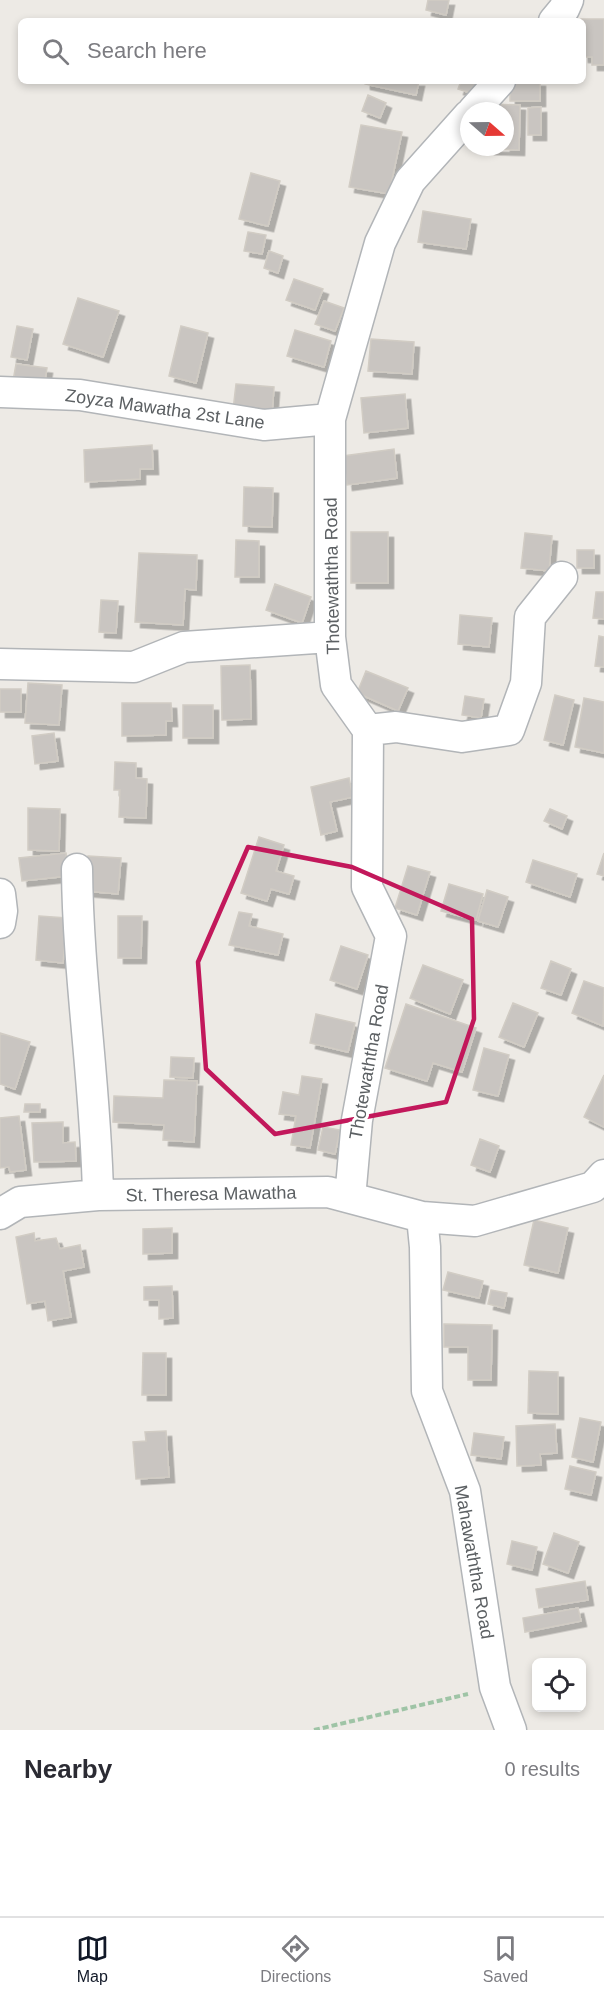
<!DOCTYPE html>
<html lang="en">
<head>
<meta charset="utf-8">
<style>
	:root { --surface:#fff; --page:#f2f2f3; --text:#2b2b33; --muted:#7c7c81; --line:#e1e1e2; --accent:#111827 }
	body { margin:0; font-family:Helvetica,sans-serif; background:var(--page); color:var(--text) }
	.controls { position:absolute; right:18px; bottom:18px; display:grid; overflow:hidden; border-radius:9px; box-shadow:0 3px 9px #0003 }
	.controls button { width:54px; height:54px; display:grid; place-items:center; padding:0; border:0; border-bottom:2px solid var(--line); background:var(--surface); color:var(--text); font:30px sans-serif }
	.compass { position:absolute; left:460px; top:102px; width:54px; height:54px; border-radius:50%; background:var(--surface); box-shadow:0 3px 9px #0003; rotate:110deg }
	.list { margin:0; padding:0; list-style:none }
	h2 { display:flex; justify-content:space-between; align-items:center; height:78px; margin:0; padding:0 24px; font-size:26px }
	h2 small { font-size:20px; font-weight:400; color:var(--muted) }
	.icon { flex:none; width:33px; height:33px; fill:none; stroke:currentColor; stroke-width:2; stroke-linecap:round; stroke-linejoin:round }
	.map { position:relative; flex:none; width:604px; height:1730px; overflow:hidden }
	.search { position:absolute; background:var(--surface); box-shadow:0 3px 9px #0003; left:18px; right:18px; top:18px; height:66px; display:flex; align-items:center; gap:15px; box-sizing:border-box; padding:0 21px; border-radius:9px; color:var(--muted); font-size:22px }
	.sheet { height:186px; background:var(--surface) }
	nav { display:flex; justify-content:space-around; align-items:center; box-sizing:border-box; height:84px; border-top:2px solid var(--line); background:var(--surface); font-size:16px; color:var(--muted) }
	nav a { display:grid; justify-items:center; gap:3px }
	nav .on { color:var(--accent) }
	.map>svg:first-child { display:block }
	.building { fill:#c9c5c1; stroke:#d1ccc4; stroke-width:1.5; filter:url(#shadow) }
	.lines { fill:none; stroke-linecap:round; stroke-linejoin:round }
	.minor-casing { stroke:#b2b5b8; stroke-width:33 }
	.path { stroke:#9fc4a6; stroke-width:4; stroke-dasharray:6 3; stroke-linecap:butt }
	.minor { stroke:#fff; stroke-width:30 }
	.marked { fill:none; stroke:#c2185b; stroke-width:4.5; stroke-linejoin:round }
	.labels { text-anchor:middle; stroke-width:6; stroke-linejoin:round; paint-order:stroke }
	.street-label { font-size:18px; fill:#5c6063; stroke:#fff }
</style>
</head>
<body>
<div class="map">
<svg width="604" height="1730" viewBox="0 0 604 1730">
	<defs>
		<filter id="shadow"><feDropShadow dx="5.5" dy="5.5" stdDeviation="0" flood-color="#0004"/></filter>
	</defs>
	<rect width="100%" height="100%" fill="#edeae5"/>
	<path class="building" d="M428 0H449L446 15 426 10Z
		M581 19H604V65H592V57H583Z
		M365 81H419L416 95 365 84Z
		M461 81H478L474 94 458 89Z
		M510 81H540V101H510Z
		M368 95 386 103 380 118 362 111Z
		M490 104 520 105 519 150 489 149V147H505V111H490Z
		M541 107V135H528V108Z
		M361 125 402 132 389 194 349 187Z
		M251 173 280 181 268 226 239 219Z
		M423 211 471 219 466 249 418 242Z
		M248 232 266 235 262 254 244 251Z
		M269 251 283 256 278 273 264 268Z
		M294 279 323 289 315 310 286 300Z
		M78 298 119 311 103 357 63 344Z
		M324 301 344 308 335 331 315 324Z
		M17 326 33 329 27 360 11 357Z
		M181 326 208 333 196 383 169 376Z
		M295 330 331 341 324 367 287 356Z
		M371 339 414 342 412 374 368 371Z
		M16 364 47 368 44 386 13 381Z
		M236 384 274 387 272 414 233 410Z
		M405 394 408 428 364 433 361 398Z
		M152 445 153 469H140V479L85 482 84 450Z
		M394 449 397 478 347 485 343 456Z
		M244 487 273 488 272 527 243 526Z
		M351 532H388V583H351Z
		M525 533 552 536 549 571 521 568Z
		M236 540 259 541V577H235Z
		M577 550H594V568H577Z
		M139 553 197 555 196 590 185 589 183 625 135 622Z
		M275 584 311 597 302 623 266 610Z
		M596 592H604V619L593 618Z
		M101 600 118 601 116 633 99 632Z
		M460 615 492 618 489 647 458 644Z
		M599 636 604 637V667L595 666Z
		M250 665 251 719 222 720 221 666Z
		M366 671 408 688 398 711 357 693Z
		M28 683 62 685 59 725 25 723Z
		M0 689H21V712H0Z
		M555 695 574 700 563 745 544 740Z
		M465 696 484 699 481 718 462 715Z
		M584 698 604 702V753L575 747Z
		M122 703H171L172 721H166V735L122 736Z
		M183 705H213V738H183Z
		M54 733 58 761 35 764 32 736Z
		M115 762 136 763V778L147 779 146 818 119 817 120 790H114Z
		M349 778 353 797 330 802 337 831 321 835 311 787Z
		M28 808 60 809 59 851 28 850Z
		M550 809 567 816 562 829 544 821Z
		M259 837 284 845 276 871 294 876 289 894 271 889 267 901 241 893Z
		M66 853 68 876 22 881 19 858Z
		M604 853V876L597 874Z
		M88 856 121 858 118 894 85 891Z
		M533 860 577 874 570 897 526 882Z
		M408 866 430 872 417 915 395 908Z
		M449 884 483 894 476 920 441 911Z
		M487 890 508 897 498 927 478 921Z
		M239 912 252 914 249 926 283 934 278 955 229 945Z
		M39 916 67 918 63 963 36 960Z
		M118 916H142L141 958H118Z
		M341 946 368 955 357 989 330 980Z
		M551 961 571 969 561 995 541 988Z
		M423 965 463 980 450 1014 410 998Z
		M584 981 604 988 603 1026 572 1013Z
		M513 1003 538 1013 524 1047 499 1037Z
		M406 1004 476 1028 462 1072 433 1063 427 1081 385 1068Z
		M316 1014 355 1023 348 1052 310 1043Z
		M0 1033 30 1042 15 1089 0 1084Z
		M484 1048 509 1055 498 1096 473 1090Z
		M171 1057 194 1058 193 1078 170 1077Z
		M604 1075V1127L584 1117Z
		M302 1076 322 1079 310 1148 291 1145 296 1116 279 1114 283 1092 299 1095Z
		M164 1080 197 1081 194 1142 163 1140 164 1125 113 1122 114 1096 163 1098Z
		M25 1104H40V1112H24Z
		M19 1116 26 1170 10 1172 9 1167 0 1168V1118Z
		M63 1122V1143L75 1142 76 1161 34 1162 32 1123Z
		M323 1127 340 1130 335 1154 318 1150Z
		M480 1139 499 1146 490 1172 471 1165Z
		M534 1220 568 1228 558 1273 524 1265Z
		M172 1228V1253L143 1254V1229Z
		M34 1233 35 1241 56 1238 60 1249 80 1245 84 1267 63 1271 71 1317 48 1321 45 1301 27 1304 16 1237Z
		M448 1272 483 1281 479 1298 443 1290Z
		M172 1286 173 1318 159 1319V1300H144V1287Z
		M491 1290 507 1293 504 1308 488 1304Z
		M444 1324 492 1325 491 1380H468V1347H444Z
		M143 1353H166V1395H142Z
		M529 1371 558 1372V1414L528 1413Z
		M580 1418 601 1422 593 1462 572 1457Z
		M555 1424 557 1453 540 1454 541 1465 517 1466 516 1426Z
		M166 1431 169 1477 136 1479 133 1442 146 1441 145 1432Z
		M474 1433 504 1437 501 1459 471 1455Z
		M570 1466 596 1472 591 1495 565 1489Z
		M554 1533 579 1542 568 1573 543 1564Z
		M512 1541 537 1547 532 1570 507 1564Z
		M585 1581 588 1600 539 1608 536 1589Z
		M578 1608 581 1621 525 1632 523 1618Z"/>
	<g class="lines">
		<defs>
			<path id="minor" d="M554 21 564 9 568 0
				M473 111 500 81
				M0 392 80 395 264 425 330 419
				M0 664 134 667 184 647 330 637
				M368 730 396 727 462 737 509 730 526 683 530 617 562 577
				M77 869C78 978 96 1086 98 1195
				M0 894 2 911 0 923
				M350 1198 357 1120 391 936 367 887 368 730 336 685 330 637V419L380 243 410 181 469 115
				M0 1214 20 1202 98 1195 328 1192 422 1217 475 1221 593 1187 604 1175
				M422 1217 425 1247 427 1391 465 1491 495 1687 511 1730"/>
		</defs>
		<use href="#minor" class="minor-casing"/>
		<path class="path" d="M314 1730 468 1694"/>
		<use href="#minor" class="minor"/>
	</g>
	<path class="marked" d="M248 847 352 867 472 919 474 1019 446 1102 275 1134 206 1069 198 962Z"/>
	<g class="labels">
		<g class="street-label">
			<text transform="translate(165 409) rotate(8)" y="6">Zoyza Mawatha 2st Lane</text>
			<text transform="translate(332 576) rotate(-91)" y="6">Thotewaththa Road</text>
			<text transform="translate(369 1062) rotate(-80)" y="6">Thotewaththa Road</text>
			<text transform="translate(211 1194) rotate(-1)" y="6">St. Theresa Mawatha</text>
			<text transform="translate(474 1562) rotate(80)" y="6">Mahawaththa Road</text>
		</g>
	</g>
</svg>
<div class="controls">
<button><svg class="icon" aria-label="locate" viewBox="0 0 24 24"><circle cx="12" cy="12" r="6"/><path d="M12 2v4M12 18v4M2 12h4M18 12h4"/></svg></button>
</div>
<svg class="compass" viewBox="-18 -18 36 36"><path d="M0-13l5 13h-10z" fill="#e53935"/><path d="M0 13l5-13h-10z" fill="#7c7c81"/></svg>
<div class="search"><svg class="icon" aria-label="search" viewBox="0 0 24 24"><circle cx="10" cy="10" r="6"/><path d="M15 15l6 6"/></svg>Search here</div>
</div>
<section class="sheet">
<h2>Nearby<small>0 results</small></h2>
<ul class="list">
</ul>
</section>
<nav>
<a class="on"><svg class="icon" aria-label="map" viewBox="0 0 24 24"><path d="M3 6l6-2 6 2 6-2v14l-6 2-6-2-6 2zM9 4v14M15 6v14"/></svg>Map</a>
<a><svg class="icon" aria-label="directions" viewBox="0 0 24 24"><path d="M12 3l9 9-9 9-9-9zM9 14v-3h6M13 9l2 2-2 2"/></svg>Directions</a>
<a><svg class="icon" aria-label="saved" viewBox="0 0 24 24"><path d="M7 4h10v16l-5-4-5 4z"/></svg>Saved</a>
</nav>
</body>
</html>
